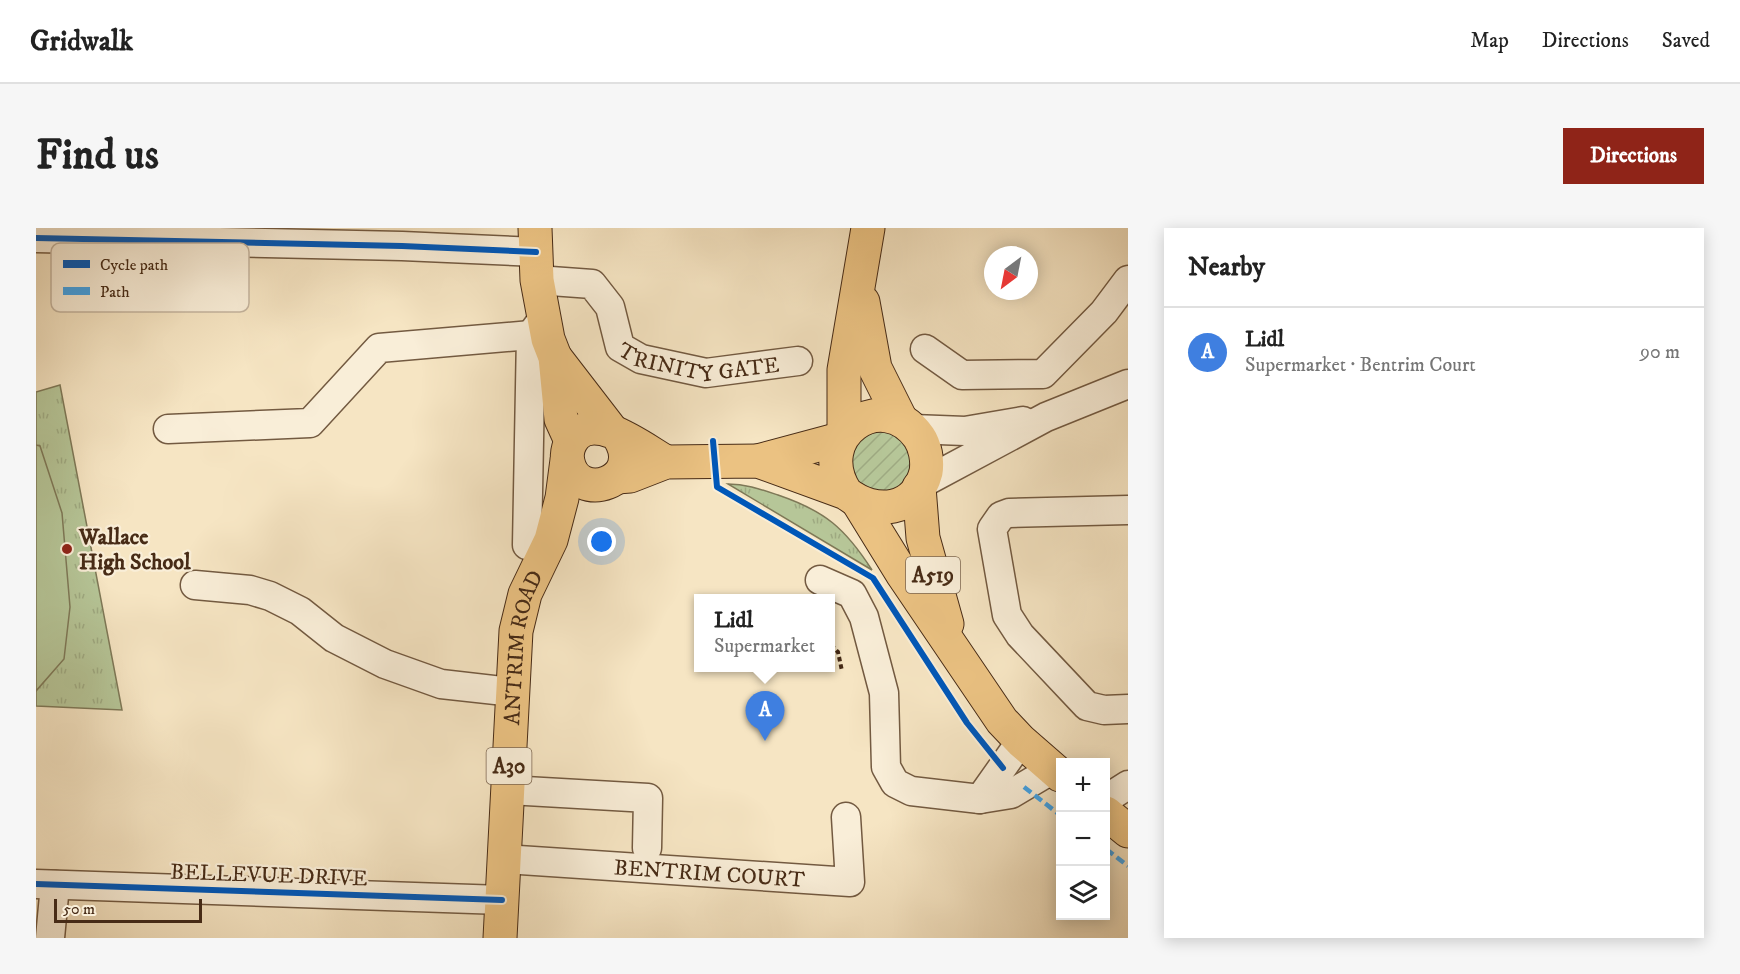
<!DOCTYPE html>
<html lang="en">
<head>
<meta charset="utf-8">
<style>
	:root { --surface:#fff; --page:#f6f6f6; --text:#222; --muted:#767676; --line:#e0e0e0; --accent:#8f2418 }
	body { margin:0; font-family:"IM FELL DW Pica",serif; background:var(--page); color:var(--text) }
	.controls { position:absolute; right:18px; bottom:18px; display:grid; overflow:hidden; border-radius:0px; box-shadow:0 3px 15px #0003 }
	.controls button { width:54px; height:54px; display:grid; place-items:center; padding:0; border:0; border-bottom:2px solid var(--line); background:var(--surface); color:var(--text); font:30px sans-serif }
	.compass { position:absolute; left:948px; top:18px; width:54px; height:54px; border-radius:50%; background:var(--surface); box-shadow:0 3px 15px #0003; rotate:212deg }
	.scale { position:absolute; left:18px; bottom:15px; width:148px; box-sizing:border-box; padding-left:6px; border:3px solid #472b16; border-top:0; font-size:16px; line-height:21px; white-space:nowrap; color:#472b16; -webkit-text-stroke:4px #f9eed8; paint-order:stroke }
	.you { position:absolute; left:566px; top:314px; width:21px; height:21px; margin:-15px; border:4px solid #fff; border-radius:50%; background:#1a73e8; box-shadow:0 0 0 9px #1a73e833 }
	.badge { display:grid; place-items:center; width:39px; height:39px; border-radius:50%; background:var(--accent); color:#fff; font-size:20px; font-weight:700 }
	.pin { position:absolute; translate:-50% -50px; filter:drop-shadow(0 2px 3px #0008) }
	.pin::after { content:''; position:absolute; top:32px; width:21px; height:18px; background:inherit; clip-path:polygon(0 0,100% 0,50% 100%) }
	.popup { position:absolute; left:658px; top:366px; width:141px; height:78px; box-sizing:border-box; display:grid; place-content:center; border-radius:0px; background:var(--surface); filter:drop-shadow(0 2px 4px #0005); font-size:20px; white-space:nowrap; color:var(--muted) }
	.popup b { font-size:22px; color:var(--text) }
	.popup::after { content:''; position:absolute; left:50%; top:100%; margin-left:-12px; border:12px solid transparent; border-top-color:var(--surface) }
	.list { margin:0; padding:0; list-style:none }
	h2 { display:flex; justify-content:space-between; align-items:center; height:78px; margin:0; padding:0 24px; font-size:26px }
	h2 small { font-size:20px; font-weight:400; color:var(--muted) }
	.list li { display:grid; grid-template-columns:39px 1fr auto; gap:18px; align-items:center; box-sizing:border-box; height:90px; padding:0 24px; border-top:2px solid var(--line) }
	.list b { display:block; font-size:22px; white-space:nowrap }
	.list p { margin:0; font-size:20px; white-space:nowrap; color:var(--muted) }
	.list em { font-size:20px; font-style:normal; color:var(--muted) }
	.icon { flex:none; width:33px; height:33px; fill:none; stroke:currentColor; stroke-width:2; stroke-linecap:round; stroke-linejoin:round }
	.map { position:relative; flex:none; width:1092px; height:710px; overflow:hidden; border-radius:0px }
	header { display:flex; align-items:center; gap:36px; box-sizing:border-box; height:84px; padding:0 30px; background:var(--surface); border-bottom:2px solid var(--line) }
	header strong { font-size:28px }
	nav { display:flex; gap:33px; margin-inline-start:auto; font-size:21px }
	.intro { display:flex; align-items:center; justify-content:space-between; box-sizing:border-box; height:144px; padding:0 36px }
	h1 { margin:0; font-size:42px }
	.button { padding:15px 27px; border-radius:0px; background:var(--accent); color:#fff; font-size:21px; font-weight:700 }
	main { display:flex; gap:36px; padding:0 36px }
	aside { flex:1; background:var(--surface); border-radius:0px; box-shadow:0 3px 15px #0003 }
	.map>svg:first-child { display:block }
	.grass { fill:url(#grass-tufts); stroke:#7e7857; stroke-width:1.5 }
	.park { fill:#b6c698; stroke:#7e7857; stroke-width:1.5 }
	.garden { fill:url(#garden-furrows); stroke:#7e7857; stroke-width:1.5 }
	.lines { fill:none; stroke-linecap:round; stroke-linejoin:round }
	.minor-casing { stroke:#735a41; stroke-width:31 }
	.major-casing { stroke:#472b16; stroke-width:35 }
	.path { stroke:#472b16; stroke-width:4; stroke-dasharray:4.5 3; stroke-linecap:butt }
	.minor { stroke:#f9eed8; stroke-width:28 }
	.major { stroke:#ebc282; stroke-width:33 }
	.quiet { stroke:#3fa3ea; stroke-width:4.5; stroke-dasharray:9 4.5; stroke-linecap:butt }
	.cycleway-casing { stroke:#f9eed8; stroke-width:10 }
	.cycleway { stroke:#0057b8; stroke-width:6 }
	.poi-dot { fill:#8f2418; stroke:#f9eed8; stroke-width:2 }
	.labels { text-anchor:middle; stroke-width:4.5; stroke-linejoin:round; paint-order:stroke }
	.shield { fill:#f9eed8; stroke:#7c6650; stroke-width:1.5 }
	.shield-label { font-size:21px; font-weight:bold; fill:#472b16 }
	.street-label { font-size:22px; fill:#472b16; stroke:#f9eed8 }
	.poi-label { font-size:22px; font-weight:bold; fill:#472b16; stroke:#f9eed8; text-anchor:start }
	.key { fill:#f9eed8; stroke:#c4b49e; stroke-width:1.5 }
	.key-label { font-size:16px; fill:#472b16 }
</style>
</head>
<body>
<header>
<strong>Gridwalk</strong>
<nav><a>Map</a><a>Directions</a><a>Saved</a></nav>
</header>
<div class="intro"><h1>Find us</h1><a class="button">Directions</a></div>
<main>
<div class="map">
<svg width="1092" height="710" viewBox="0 0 1092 710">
	<defs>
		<pattern id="grass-tufts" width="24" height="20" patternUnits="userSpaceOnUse" patternTransform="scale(1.5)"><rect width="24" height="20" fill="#b6c698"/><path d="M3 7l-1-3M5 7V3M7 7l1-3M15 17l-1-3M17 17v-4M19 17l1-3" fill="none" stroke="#9eaa82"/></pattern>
		<pattern id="garden-furrows" width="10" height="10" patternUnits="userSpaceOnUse" patternTransform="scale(1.5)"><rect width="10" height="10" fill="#b6c698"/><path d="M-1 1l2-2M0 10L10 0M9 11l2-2" fill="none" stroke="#9eaa82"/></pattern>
	</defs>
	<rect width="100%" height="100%" fill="#f6e5c3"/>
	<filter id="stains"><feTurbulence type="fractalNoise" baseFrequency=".00333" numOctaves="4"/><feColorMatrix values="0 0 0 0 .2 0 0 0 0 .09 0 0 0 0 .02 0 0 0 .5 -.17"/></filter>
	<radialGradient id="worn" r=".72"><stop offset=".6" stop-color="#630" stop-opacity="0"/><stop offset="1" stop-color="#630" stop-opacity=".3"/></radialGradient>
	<path class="grass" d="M24 157 86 482 0 478V164Z
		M692 256C710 256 724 261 742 267 789 283 809 300 836 342Z"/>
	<path class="park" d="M0 217 4 218 26 285 34 379 28 431 0 463Z"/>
	<path class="garden" d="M852 197 880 229 867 259 845 267 815 250 814 216Z"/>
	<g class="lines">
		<defs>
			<g id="minor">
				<path d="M0 10 366 18 500 24"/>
				<path id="s1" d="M501 52 556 56 574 79 584 119 605 131 670 145 762 133"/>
				<path d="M889 121 926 147 1007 146 1068 84 1092 52"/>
				<path d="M132 201 274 195 343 120 495 107"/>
				<path d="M877 201 929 203 987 193"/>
				<path d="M885 256 1010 189 1092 156"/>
				<path d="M1092 282 973 285 965 288 956 301 971 387 984 407 1051 478 1068 482 1092 481"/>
				<path d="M491 317 495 107 506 92"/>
				<path d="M784 352 816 366 828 389 848 465 850 539 859 555 875 563 944 571 975 566 1017 541"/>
				<path d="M159 357 214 362 234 368 264 383 298 410 349 436 405 456 476 464"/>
				<path d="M472 562 612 570 611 620"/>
				<path d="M944 571 985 513"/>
				<path d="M1070 571 1092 557"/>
				<path id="s2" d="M468 631 814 654 810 589"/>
				<path d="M0 656 466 672"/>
				<path d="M14 710 19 657"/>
			</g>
			<g id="major">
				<path d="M499 0 501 52 512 111 519 129 525 191 535 213"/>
				<path d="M827 74 839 140 865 192"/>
				<path d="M519 129 576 203"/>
				<path d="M808 206V142L832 0"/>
				<path d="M583 209C611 254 541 277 532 234 530 225 533 215 539 208 561 184 607 221 630 234"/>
				<path d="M722 233 804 211"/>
				<path d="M581 249 594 248 630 234 722 233 810 265C839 288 880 284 890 244 892 232 889 218 883 209 846 157 773 208 810 265"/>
				<path d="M883 259 887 310 911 396"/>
				<path d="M822 274 867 347 966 493 985 513 1024 547"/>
				<path d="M1070 585 1092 603"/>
				<path id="s3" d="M464 710 480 403 489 366 515 312 526 270 531 232"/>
			</g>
		</defs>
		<use href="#minor" class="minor-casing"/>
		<use href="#major" class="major-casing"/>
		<path class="path" d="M795 417 802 424 806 443"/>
		<use href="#minor" class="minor"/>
		<use href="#major" class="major"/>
		<path class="quiet" d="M988 559 1024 587
			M1070 621 1092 638"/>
		<defs>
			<path id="cycleway" d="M0 10 366 18 500 24
				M677 213 681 259 837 350 931 495 967 540
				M0 656 466 672"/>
		</defs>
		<use href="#cycleway" class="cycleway-casing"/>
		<use href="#cycleway" class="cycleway"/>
	</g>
	<circle class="poi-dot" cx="31" cy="321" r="6"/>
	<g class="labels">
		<g class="shield">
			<rect x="870" y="329" width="54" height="36" rx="4.5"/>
			<rect x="450.5" y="520" width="45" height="36" rx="4.5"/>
		</g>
		<g class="shield-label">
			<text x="897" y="354">A519</text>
			<text x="473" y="545">A30</text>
		</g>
		<g class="street-label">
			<text dy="8" stroke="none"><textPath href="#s1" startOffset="208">TRINITY GATE</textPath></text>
			<text dy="8" stroke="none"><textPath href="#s3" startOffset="292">ANTRIM ROAD</textPath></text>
			<text dy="8" stroke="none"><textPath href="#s2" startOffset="206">BENTRIM COURT</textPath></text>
			<text transform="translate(233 646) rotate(2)" y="8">BELLEVUE DRIVE</text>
		</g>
		<g class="poi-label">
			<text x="43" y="316">Wallace<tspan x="43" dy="25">High School</tspan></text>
		</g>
	</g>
	<rect x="15" y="15" width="198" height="69" rx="9" class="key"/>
	<rect x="27" y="32" width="27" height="8" fill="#0057b8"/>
	<rect x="27" y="59" width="27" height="8" fill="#3fa3ea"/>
	<g class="key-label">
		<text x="64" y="42">Cycle path</text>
		<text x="64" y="69">Path</text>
	</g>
	<rect width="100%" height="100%" filter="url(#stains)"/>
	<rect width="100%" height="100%" fill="url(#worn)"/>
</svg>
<div class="controls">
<button>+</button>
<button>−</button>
<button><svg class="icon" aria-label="layers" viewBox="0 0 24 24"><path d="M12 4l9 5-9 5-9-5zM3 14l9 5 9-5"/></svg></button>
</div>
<svg class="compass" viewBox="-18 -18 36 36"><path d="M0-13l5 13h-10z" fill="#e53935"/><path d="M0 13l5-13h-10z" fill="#767676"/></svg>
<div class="scale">50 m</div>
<div class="you"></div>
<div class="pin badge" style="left:729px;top:513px;background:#3f7fe0">A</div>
<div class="popup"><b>Lidl</b>Supermarket</div>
</div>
<aside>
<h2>Nearby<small></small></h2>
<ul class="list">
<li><span class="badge" style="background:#3f7fe0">A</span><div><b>Lidl</b><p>Supermarket · Bentrim Court</p></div><em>90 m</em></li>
</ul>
</aside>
</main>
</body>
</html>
